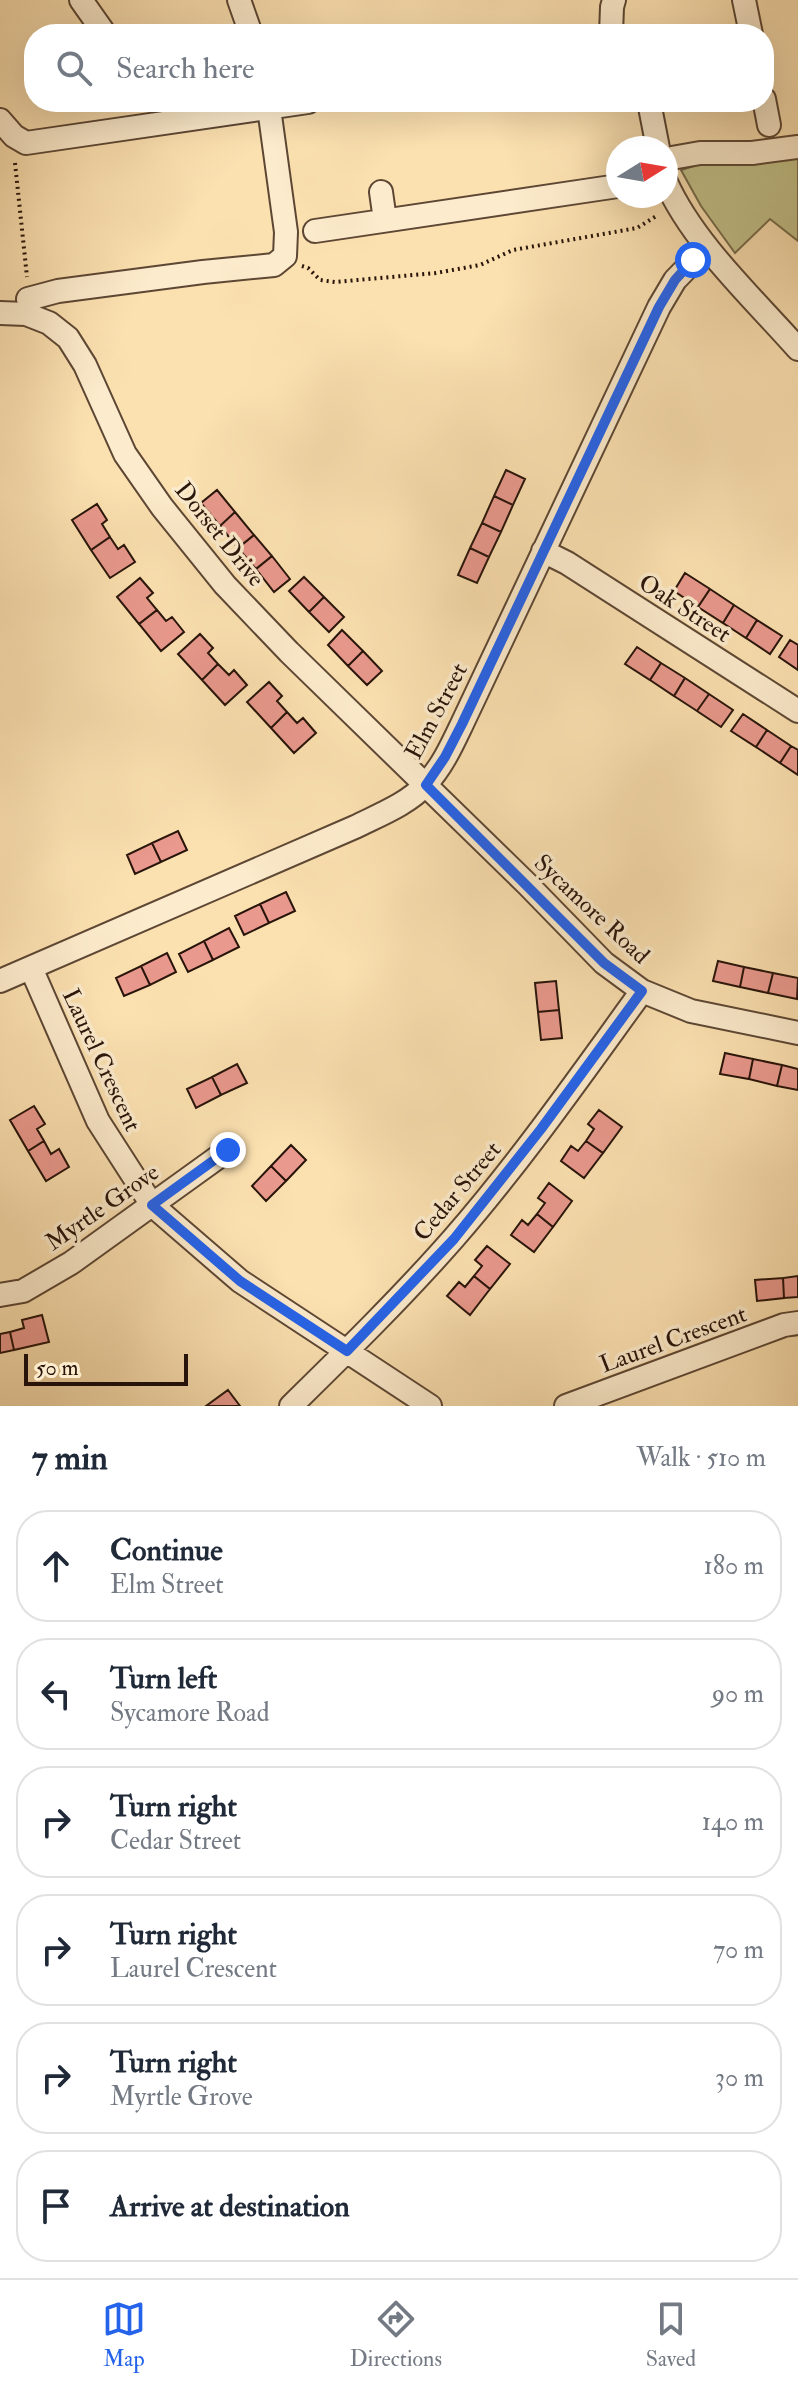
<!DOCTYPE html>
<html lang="en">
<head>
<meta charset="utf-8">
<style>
	:root { --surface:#fff; --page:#f2f2f3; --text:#1f2937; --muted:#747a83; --line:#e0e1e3; --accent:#2563eb }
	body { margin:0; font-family:"IM FELL Double Pica",serif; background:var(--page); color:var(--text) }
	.compass { position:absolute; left:606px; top:136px; width:72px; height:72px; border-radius:50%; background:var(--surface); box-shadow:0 8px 32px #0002; rotate:79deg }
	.scale { position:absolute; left:24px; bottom:20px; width:164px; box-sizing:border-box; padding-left:8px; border:4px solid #28140a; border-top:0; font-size:22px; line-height:28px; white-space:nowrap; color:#28140a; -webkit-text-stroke:6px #fcebcc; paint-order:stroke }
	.stop { position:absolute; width:24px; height:24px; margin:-18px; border:6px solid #2563eb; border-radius:50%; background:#fff }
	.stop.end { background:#2563eb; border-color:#fff; box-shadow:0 2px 8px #0008 }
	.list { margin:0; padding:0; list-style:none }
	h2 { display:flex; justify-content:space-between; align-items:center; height:104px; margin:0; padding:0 32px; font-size:34px }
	h2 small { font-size:26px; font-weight:400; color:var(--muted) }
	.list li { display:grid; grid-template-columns:52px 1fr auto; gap:24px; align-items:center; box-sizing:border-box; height:112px; margin:0 16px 16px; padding:0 16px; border:2px solid var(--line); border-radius:32px }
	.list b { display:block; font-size:30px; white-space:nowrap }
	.list p { margin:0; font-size:26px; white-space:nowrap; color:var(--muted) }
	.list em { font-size:26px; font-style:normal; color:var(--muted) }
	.icon { flex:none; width:44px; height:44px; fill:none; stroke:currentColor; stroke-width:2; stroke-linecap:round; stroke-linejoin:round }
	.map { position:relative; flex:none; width:798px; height:1406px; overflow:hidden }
	.search { position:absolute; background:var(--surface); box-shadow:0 8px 32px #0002; left:24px; right:24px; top:24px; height:88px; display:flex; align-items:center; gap:20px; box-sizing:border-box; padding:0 28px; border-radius:32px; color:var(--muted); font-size:30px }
	.sheet { height:872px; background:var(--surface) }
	nav { display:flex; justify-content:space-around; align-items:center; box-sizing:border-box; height:112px; border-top:2px solid var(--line); background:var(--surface); font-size:22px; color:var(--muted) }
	nav a { display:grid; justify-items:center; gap:4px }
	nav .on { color:var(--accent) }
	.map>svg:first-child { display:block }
	.green { fill:#c2c189; stroke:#756a4a; stroke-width:2 }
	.building { fill:#e9998d; stroke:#28140a; stroke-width:2 }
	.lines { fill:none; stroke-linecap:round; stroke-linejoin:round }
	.minor-casing { stroke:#5d4734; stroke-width:26 }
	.path { stroke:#28140a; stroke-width:4; stroke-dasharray:2 4; stroke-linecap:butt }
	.minor { stroke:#fcebcc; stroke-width:22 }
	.route { stroke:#2563eb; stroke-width:10 }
	.labels { text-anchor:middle; stroke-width:7; stroke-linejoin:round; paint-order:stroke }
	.street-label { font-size:24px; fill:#28140a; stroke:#fcebcc }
</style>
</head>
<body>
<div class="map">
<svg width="798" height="1406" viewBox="0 0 798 1406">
	<rect width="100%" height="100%" fill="#fbe0b0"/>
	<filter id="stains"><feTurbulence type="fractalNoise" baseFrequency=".0025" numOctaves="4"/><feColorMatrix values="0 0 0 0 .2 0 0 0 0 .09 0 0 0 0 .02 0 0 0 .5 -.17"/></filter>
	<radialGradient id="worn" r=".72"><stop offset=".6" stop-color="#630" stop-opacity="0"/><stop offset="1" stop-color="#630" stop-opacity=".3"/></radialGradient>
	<path class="green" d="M798 149V241L770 219 735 253 701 206 681 170 714 160Z"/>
	<path class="building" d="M506 470 525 479 513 505 494 496Z
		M217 490 235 512 220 526 201 503Z
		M494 496 513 505 501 532 482 523Z
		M97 504 107 520 102 524 110 537 91 550 72 520Z
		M235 512 254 535 238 548 220 526Z
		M482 523 501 532 489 557 470 548Z
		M254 535 272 556 256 569 238 548Z
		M110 537 118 549 124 545 135 562 110 578 91 550Z
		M470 548 489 557 477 583 458 575Z
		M272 556 290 579 274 592 256 569Z
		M685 573 710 589 698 607 674 591Z
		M304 577 324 597 309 612 289 591Z
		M140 578 153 593 147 598 157 610 139 624 117 597Z
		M710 589 734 605 723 623 698 607Z
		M324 597 344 617 329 632 309 612Z
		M734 605 757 620 746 638 723 623Z
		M157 610 166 621 172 617 184 632 161 651 139 624Z
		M757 620 782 636 770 654 746 638Z
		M342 630 363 651 348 666 328 645Z
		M200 634 213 648 208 653 218 664 202 680 178 654Z
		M790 640 798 645V670L779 657Z
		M637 647 661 663 650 680 625 664Z
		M363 651 382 671 367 685 348 666Z
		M661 663 685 678 674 696 650 680Z
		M218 664 229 675 234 670 247 685 225 705 202 680Z
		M685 678 709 694 697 711 674 696Z
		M269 682 282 696 277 701 287 712 271 728 247 702Z
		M709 694 733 710 721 727 697 711Z
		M287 712 297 723 303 718 316 733 294 753 271 728Z
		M743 714 767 730 756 747 731 731Z
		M767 730 791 746 780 763 756 747Z
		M791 746 798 750V775L780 763Z
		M178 831 187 850 161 862 152 843Z
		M152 843 161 862 135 874 127 855Z
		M286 892 295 911 269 923 260 904Z
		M260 904 269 923 244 935 235 916Z
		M229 928 239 947 213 960 204 941Z
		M204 941 213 960 188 972 179 954Z
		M167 953 176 972 150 985 141 966Z
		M718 961 744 967 740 987 713 981Z
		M141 966 150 985 124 996 116 978Z
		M744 967 773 973 768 993 740 987Z
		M773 973 798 978 797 999 768 993Z
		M556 981 559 1010 538 1012 535 983Z
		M559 1010 562 1038 541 1040 538 1012Z
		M725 1053 753 1059 749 1079 720 1074Z
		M753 1059 782 1065 777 1086 749 1079Z
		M237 1064 247 1083 221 1095 212 1077Z
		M782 1065 798 1069V1090L777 1086Z
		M212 1077 221 1095 196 1108 187 1089Z
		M34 1106 45 1124 37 1129 44 1141 28 1151 10 1120Z
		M599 1110 622 1127 603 1153 586 1141 594 1129 588 1124Z
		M44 1141 51 1154 59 1149 69 1167 46 1181 28 1151Z
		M586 1141 603 1153 584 1178 561 1161 571 1146 578 1151Z
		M291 1145 306 1160 286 1181 271 1166Z
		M271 1166 286 1181 266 1201 252 1186Z
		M549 1183 572 1201 553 1227 537 1214 545 1203 538 1198Z
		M537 1214 553 1227 534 1252 511 1235 522 1220 528 1225Z
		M487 1246 510 1264 490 1289 474 1276 482 1266 475 1260Z
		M474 1276 490 1289 470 1315 447 1296 459 1282 465 1287Z
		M798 1276V1297L784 1298 783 1278Z
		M783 1278 784 1298 757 1301 755 1280Z
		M42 1315 49 1342 14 1350 10 1332 24 1328 22 1320Z
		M10 1332 14 1350 0 1353V1334Z
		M228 1390 240 1406H206Z"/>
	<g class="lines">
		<defs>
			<path id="minor" d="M81 0 105 34
				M239 0 251 34
				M744 0 751 34
				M611 34 612 7 614 0
				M764 99 769 125
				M649 102 658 148
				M0 120 14 136 26 143 308 102
				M666 159 700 153H752L798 147
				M666 182C693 243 754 299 798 349
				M381 192 385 220
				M315 231 618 186
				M28 299 58 291 203 272 274 265 285 256 286 232 269 108
				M0 313 26 314 49 323 68 338 85 365 125 454 162 507 225 585 289 652 527 884 604 963 642 991 691 1011 798 1033
				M543 551 567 563 798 711
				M31 968 98 1121 152 1205 240 1281 430 1406
				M0 981 355 827C379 815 408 804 426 784 442 767 452 745 462 724L659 307 675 280 707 247
				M0 1295 23 1291 71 1263 228 1150
				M291 1406C346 1352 402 1297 453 1239 521 1161 581 1075 642 991
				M566 1406 784 1325 798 1323"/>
		</defs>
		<use href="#minor" class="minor-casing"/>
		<path class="path" d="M15 163 27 277
			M302 266 308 268 320 280 335 282 436 273 480 265 513 250 637 228 658 215"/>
		<use href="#minor" class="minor"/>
	</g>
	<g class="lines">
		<path class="route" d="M228 1150 152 1205 240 1281 347 1351 454 1239 541 1129 642 991 604 963 426 785 445 757 462 724 659 307 675 280 693 260"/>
	</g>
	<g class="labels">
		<g class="street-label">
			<text transform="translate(220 534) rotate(51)" y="8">Dorset Drive</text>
			<text transform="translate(685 608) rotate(33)" y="8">Oak Street</text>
			<text transform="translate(436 711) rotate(-62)" y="8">Elm Street</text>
			<text transform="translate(592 909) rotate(43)" y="8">Sycamore Road</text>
			<text transform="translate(102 1060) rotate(65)" y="8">Laurel Crescent</text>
			<text transform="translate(457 1191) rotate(-50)" y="8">Cedar Street</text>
			<text transform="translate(102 1207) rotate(-35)" y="8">Myrtle Grove</text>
			<text transform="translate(673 1339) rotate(-20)" y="8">Laurel Crescent</text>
		</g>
	</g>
	<rect width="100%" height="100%" filter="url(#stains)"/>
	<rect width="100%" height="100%" fill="url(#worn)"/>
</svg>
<svg class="compass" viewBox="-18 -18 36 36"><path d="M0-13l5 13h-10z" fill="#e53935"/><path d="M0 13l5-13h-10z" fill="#747a83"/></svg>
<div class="scale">50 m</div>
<div class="stop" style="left:693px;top:260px"></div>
<div class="stop end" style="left:228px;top:1150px"></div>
<div class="search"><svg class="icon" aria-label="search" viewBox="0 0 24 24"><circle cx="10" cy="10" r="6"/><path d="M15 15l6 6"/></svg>Search here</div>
</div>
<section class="sheet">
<h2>7 min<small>Walk · 510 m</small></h2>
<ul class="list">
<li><svg class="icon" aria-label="ahead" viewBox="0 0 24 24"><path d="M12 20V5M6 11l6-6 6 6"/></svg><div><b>Continue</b><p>Elm Street</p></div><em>180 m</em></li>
<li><svg class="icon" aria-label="left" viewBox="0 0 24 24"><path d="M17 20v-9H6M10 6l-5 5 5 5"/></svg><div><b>Turn left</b><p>Sycamore Road</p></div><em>90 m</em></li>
<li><svg class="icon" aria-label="right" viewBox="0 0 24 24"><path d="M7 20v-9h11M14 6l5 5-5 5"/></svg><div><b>Turn right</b><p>Cedar Street</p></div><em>140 m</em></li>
<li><svg class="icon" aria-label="right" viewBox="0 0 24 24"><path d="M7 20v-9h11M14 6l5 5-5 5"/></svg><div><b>Turn right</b><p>Laurel Crescent</p></div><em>70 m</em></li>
<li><svg class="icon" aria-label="right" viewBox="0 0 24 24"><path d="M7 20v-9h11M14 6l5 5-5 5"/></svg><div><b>Turn right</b><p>Myrtle Grove</p></div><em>30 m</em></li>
<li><svg class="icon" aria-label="arrive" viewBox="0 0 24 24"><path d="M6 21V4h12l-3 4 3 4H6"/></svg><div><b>Arrive at destination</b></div></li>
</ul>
</section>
<nav>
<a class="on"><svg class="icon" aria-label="map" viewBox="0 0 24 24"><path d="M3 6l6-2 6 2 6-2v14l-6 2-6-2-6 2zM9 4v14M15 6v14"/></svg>Map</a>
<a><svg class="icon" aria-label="directions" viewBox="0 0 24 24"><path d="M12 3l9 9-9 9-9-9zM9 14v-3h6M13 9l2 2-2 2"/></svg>Directions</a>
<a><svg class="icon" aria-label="saved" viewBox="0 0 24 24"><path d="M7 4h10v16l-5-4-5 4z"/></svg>Saved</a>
</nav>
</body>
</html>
